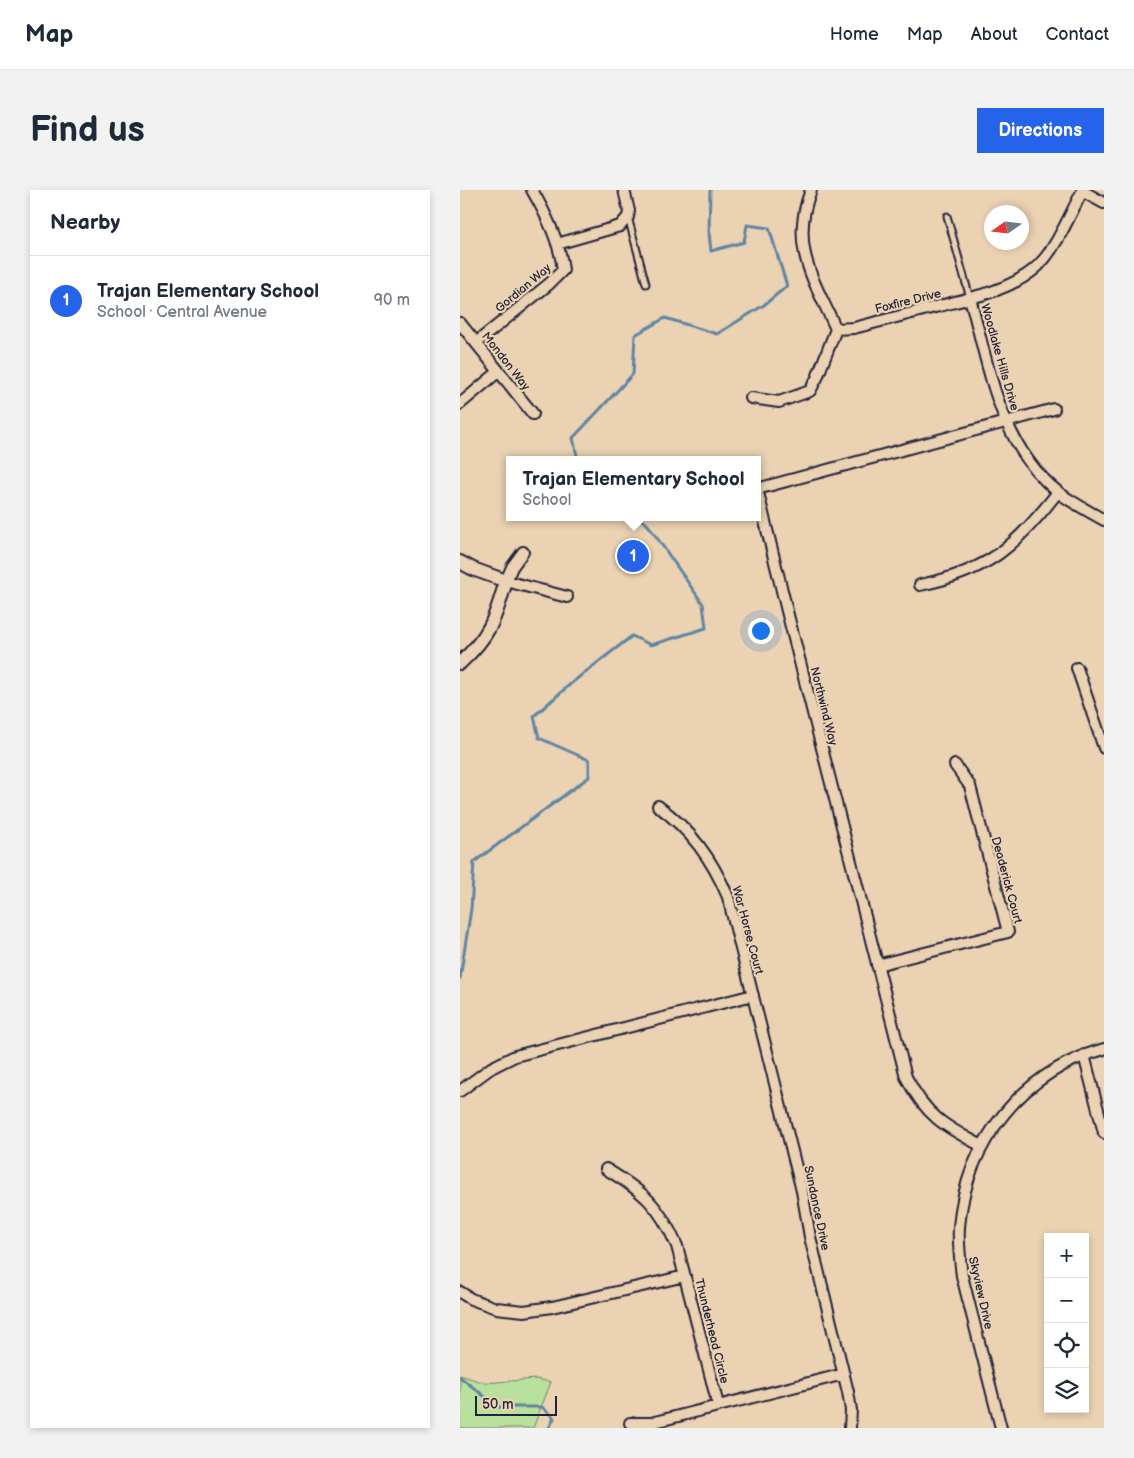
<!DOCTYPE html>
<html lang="en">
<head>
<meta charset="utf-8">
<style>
	:root { --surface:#fff; --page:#f2f2f3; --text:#1f2937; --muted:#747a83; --line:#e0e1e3; --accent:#2563eb }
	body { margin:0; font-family:"Balsamiq Sans",sans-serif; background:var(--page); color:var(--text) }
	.controls { position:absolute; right:15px; bottom:15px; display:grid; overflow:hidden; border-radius:0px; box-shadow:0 2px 8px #0003 }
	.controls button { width:45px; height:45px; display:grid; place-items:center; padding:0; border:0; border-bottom:1px solid var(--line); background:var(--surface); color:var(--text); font:25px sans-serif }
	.compass { position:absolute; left:524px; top:15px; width:45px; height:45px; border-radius:50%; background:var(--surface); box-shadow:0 2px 8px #0003; rotate:256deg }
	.scale { position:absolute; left:15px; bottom:12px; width:82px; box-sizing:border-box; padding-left:5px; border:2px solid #22223b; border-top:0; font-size:14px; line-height:18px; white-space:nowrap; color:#22223b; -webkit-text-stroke:4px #ead2b2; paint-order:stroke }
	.you { position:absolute; left:300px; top:440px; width:18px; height:18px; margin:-12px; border:4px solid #fff; border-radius:50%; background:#1a73e8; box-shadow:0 0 0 8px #1a73e833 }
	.badge { display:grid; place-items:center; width:32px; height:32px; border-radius:50%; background:var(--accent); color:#fff; font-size:16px; font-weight:700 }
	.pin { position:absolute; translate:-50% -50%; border:2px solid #fff; box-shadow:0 1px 5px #0006 }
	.popup { position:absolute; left:46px; top:266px; width:255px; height:65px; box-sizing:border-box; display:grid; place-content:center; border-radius:0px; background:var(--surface); filter:drop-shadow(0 1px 4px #0005); font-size:16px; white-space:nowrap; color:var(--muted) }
	.popup b { font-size:19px; color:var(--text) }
	.popup::after { content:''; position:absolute; left:50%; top:100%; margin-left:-10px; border:10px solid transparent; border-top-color:var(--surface) }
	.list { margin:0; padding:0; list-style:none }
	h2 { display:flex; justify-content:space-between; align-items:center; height:65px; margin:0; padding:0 20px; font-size:21px }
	h2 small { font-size:16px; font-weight:400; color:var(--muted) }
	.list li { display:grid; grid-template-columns:32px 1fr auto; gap:15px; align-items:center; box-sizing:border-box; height:90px; padding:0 20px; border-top:1px solid var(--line) }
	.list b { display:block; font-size:19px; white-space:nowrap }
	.list p { margin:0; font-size:16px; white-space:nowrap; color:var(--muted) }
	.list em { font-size:16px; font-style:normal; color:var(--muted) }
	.icon { flex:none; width:28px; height:28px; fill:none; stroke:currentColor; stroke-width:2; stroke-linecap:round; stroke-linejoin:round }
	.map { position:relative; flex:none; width:644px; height:1238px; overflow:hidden; border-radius:0px }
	header { display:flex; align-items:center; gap:30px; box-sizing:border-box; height:70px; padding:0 25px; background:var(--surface); border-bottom:1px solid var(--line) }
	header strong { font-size:24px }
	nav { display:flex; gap:28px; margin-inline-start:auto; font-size:18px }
	.intro { display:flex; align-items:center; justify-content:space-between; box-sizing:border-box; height:120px; padding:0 30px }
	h1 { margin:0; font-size:35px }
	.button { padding:12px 22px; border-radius:0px; background:var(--accent); color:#fff; font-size:18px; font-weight:700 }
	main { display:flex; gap:30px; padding:0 30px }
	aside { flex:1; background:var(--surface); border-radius:0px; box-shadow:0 2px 8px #0003 }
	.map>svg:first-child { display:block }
	.green { fill:#b8e19d; stroke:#6d826c }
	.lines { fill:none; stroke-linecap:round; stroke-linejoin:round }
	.stream { stroke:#6085a3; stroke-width:3 }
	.service-casing { stroke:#22223b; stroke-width:9 }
	.minor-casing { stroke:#22223b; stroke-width:14 }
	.tertiary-casing { stroke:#22223b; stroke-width:16 }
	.service { stroke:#ead2b2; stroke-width:5 }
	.minor { stroke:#ead2b2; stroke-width:10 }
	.tertiary { stroke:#ead2b2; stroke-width:12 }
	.labels { text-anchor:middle; stroke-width:4.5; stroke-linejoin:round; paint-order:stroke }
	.street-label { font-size:12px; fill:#22223b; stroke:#ead2b2 }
</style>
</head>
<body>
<header>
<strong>Map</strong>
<nav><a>Home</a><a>Map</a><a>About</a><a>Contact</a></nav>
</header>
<div class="intro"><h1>Find us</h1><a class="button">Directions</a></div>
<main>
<aside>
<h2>Nearby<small></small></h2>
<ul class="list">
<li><span class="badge">1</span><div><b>Trajan Elementary School</b><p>School · Central Avenue</p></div><em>90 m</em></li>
</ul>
</aside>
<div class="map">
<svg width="644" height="1238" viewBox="0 0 644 1238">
	<rect width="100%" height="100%" fill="#ead2b2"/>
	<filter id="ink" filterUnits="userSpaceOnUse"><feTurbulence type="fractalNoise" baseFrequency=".02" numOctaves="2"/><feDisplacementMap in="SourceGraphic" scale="10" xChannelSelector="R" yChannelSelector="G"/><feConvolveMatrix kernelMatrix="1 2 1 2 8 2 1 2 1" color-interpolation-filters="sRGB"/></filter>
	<g filter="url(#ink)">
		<path class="green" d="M0 1185 25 1193 76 1189 91 1192 73 1238H0Z"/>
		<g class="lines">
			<path class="stream" d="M118 270 113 248 173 184 175 145 205 128 257 144 304 115 327 96 309 38 287 35 284 52 251 61 249 43 250 0
				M0 788 11 719 14 672 129 587V570L79 548 74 526 114 491 172 446 191 455 246 438 243 414 188 335 178 327
				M0 1187 38 1217H82L94 1228 89 1238"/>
			<defs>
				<path id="service" d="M487 26 510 108
					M168 27 186 94"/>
				<path id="minor" d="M351 0C329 56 354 90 376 139L394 138C421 131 448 124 475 117 510 108 551 101 578 76 597 57 610 24 623 0
					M622 1 644 13
					M97 54 160 36 168 27 169 21 164 0
					M510 108C529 176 539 255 598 302 612 313 629 321 644 330
					M0 133 73 224
					M17 152 89 94 103 80C100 52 86 24 72 0
					M291 208 319 212 350 201 357 188 376 139
					M0 214 38 182
					M63 362 52 377 46 391 107 407
					M460 395C530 381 555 356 598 302
					M617 478 644 558
					M198 616C231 640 252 669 268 707L342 1001 350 1047 388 1202 391 1220 390 1238
					M417 775 548 742 510 596 495 575
					M624 865 644 943
					M0 901 31 878 55 866 293 805
					M522 956C484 936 466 926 446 887L328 425 297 299 594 219
					M146 979C184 1002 199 1015 217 1056L258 1215
					M0 1102 11 1109 36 1118 64 1121 92 1117 225 1086
					M170 1233H191L384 1184
					M541 1238 502 1086C500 1070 498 1053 499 1037 506 952 562 882 644 859"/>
				<path id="tertiary" d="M0 372 13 379 46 391C35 429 30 446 0 473"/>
			</defs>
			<use href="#service" class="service-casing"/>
			<use href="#minor" class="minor-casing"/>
			<use href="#tertiary" class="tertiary-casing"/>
			<use href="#service" class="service"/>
			<use href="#minor" class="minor"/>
			<use href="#tertiary" class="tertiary"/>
		</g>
	</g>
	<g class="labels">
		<g class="street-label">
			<text transform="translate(63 98) rotate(-40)" y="4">Gordian Way</text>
			<text transform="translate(448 111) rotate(-14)" y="4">Foxfire Drive</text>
			<text transform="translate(540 167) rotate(74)" y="4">Woodlake Hills Drive</text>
			<text transform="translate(46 171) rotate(52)" y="4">Mondon Way</text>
			<text transform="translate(364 516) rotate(76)" y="4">Northwind Way</text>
			<text transform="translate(547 690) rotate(75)" y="4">Deaderick Court</text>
			<text transform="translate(288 740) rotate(75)" y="4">War Horse Court</text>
			<text transform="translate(357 1018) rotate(78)" y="4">Sundance Drive</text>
			<text transform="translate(521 1103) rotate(77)" y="4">Skyview Drive</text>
			<text transform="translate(252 1141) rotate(76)" y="4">Thunderhead Circle</text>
		</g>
	</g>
</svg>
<div class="controls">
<button>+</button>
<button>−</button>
<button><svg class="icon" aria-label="locate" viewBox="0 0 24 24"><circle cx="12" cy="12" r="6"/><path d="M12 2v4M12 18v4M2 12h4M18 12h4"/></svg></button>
<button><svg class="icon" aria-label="layers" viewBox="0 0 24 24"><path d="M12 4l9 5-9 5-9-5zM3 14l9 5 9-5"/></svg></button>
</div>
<svg class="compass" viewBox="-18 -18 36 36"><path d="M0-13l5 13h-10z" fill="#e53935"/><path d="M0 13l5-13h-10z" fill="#747a83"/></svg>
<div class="scale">50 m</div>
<div class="you"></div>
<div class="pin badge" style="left:173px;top:366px">1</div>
<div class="popup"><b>Trajan Elementary School</b>School</div>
</div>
</main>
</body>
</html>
